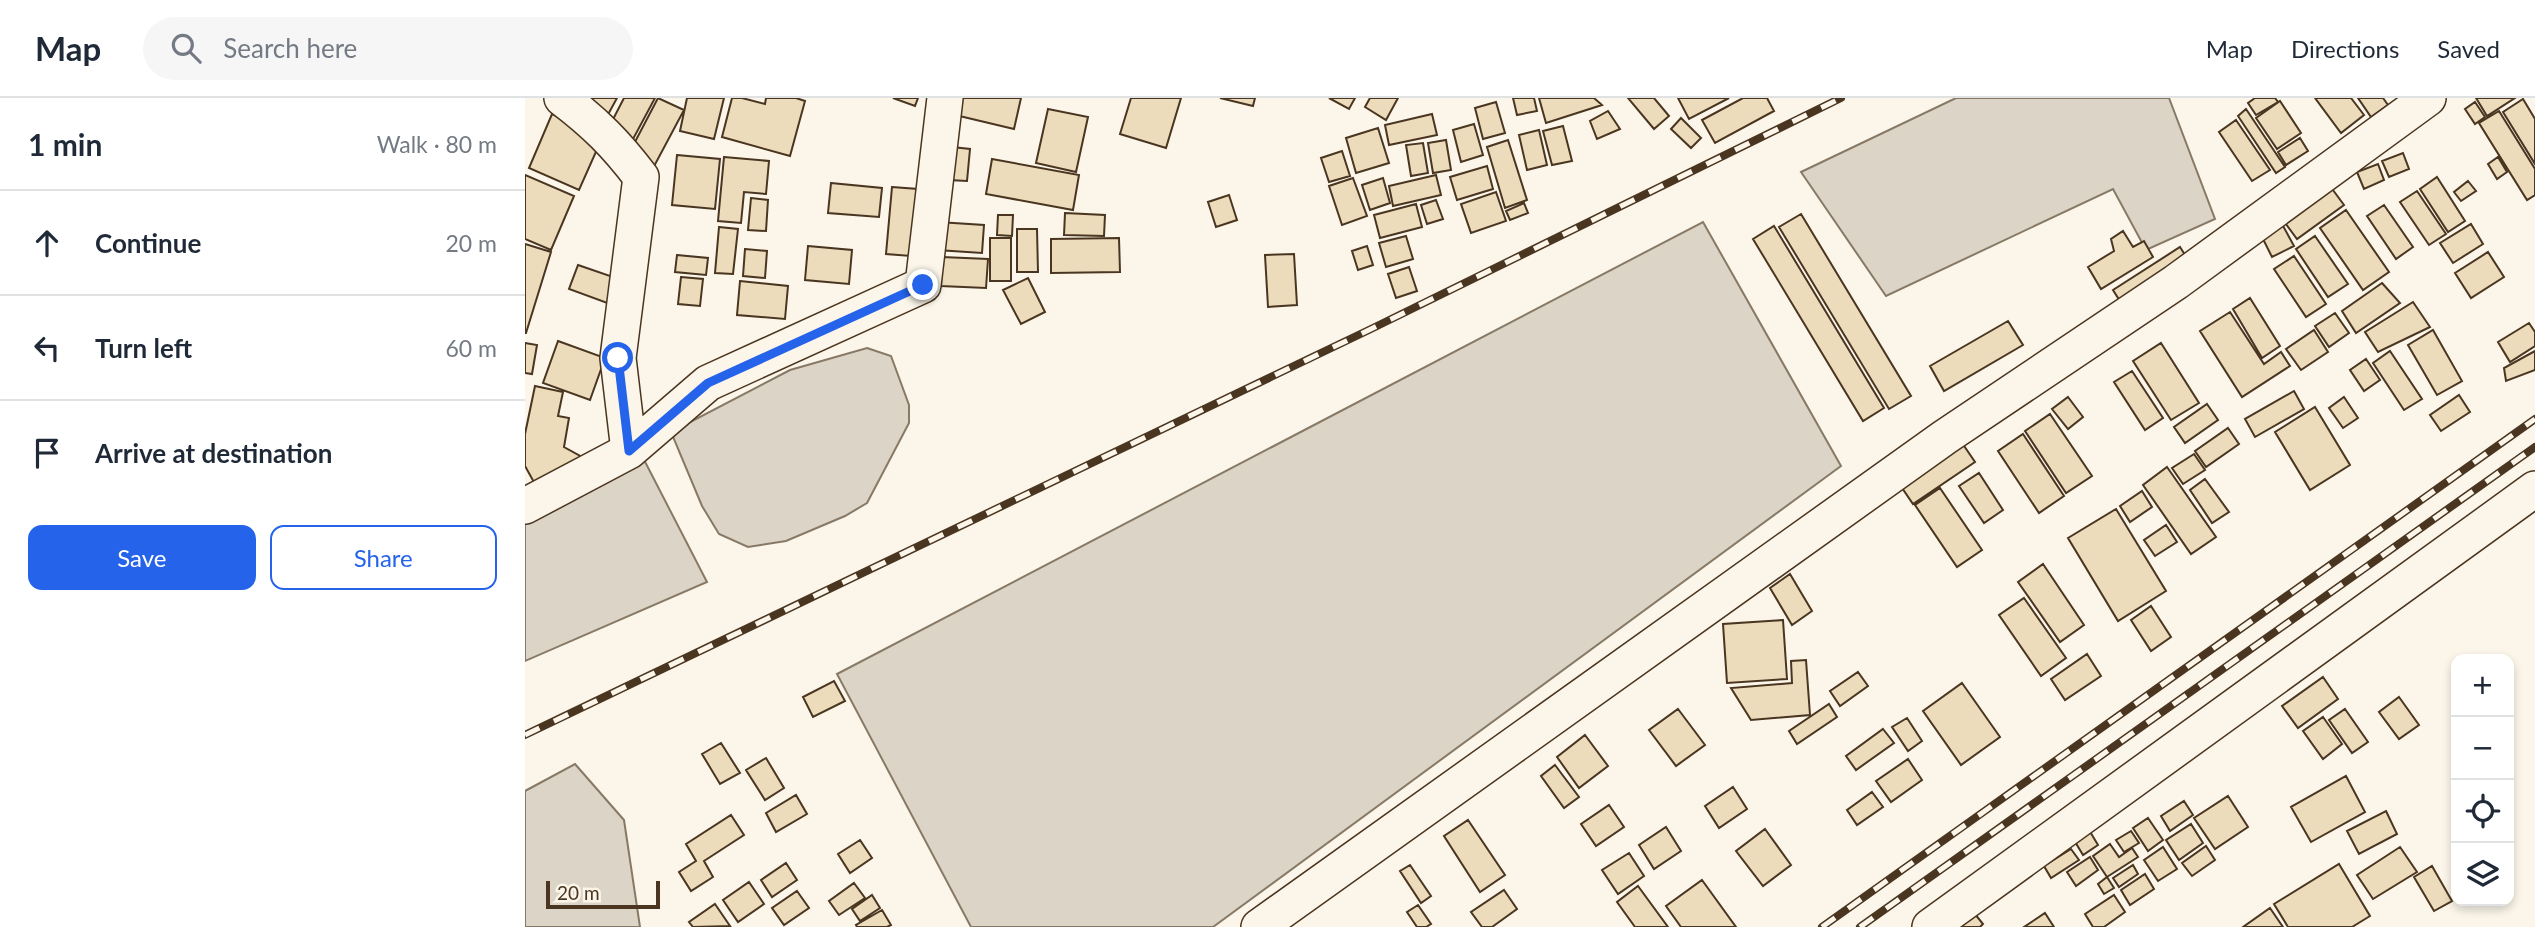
<!DOCTYPE html>
<html lang="en">
<head>
<meta charset="utf-8">
<style>
	:root { --surface:#fff; --page:#f6f6f7; --text:#1f2937; --muted:#747a83; --line:#e0e1e3; --accent:#2563eb }
	body { margin:0; font-family:Lato,sans-serif; background:var(--page); color:var(--text) }
	.controls { position:absolute; right:21px; bottom:21px; display:grid; overflow:hidden; border-radius:14px; box-shadow:0 4px 10px #0003 }
	.controls button { width:63px; height:63px; display:grid; place-items:center; padding:0; border:0; border-bottom:2px solid var(--line); background:var(--surface); color:var(--text); font:35px sans-serif }
	.scale { position:absolute; left:21px; bottom:18px; width:114px; box-sizing:border-box; padding-left:7px; border:4px solid #4a3520; border-top:0; font-size:19px; line-height:24px; white-space:nowrap; color:#4a3520; -webkit-text-stroke:5px #fbf6e9; paint-order:stroke }
	.stop { position:absolute; width:21px; height:21px; margin:-16px; border:5px solid #2563eb; border-radius:50%; background:#fff }
	.stop.end { background:#2563eb; border-color:#fff; box-shadow:0 2px 7px #0008 }
	.list { margin:0; padding:0; list-style:none }
	h2 { display:flex; justify-content:space-between; align-items:center; height:91px; margin:0; padding:0 28px; font-size:30px }
	h2 small { font-size:23px; font-weight:400; color:var(--muted) }
	.list li { display:grid; grid-template-columns:46px 1fr auto; gap:21px; align-items:center; box-sizing:border-box; height:105px; padding:0 28px; border-top:2px solid var(--line) }
	.list b { display:block; font-size:26px; white-space:nowrap }
	.list em { font-size:23px; font-style:normal; color:var(--muted) }
	.actions { display:flex; gap:14px; padding:21px 28px }
	.actions a { flex:1; padding:16px 0; border:2px solid var(--accent); border-radius:14px; text-align:center; font-size:24px; color:var(--accent) }
	.actions .main { background:var(--accent); color:#fff }
	.icon { flex:none; width:38px; height:38px; fill:none; stroke:currentColor; stroke-width:2; stroke-linecap:round; stroke-linejoin:round }
	.map { position:relative; flex:none; width:2010px; height:829px; overflow:hidden }
	header { display:flex; align-items:center; gap:42px; box-sizing:border-box; height:98px; padding:0 35px; background:var(--surface); border-bottom:2px solid var(--line) }
	header strong { font-size:33px }
	nav { display:flex; gap:38px; margin-inline-start:auto; font-size:24px }
	.search { width:490px; height:63px; background:var(--page); display:flex; align-items:center; gap:18px; box-sizing:border-box; padding:0 24px; border-radius:38px; color:var(--muted); font-size:26px }
	main { display:flex }
	aside { flex:1; background:var(--surface) }
	.map>svg:first-child { display:block }
	.water { fill:#dcd4c6; stroke:#887966; stroke-width:2 }
	.building { fill:#ecdcbc; stroke:#4a3520; stroke-width:2 }
	.lines { fill:none; stroke-linecap:round; stroke-linejoin:round }
	.street-casing { stroke:#4a3520; stroke-width:38 }
	.street { stroke:#fbf6e9; stroke-width:35 }
	.rail-casing { stroke:#4a3520; stroke-width:8 }
	.rail { stroke:#fbf6e9; stroke-width:5; stroke-dasharray:16; stroke-linecap:butt }
	.route { stroke:#2563eb; stroke-width:9 }
</style>
</head>
<body>
<header>
<strong>Map</strong>
<div class="search"><svg class="icon" aria-label="search" viewBox="0 0 24 24"><circle cx="10" cy="10" r="6"/><path d="M15 15l6 6"/></svg>Search here</div>
<nav><a>Map</a><a>Directions</a><a>Saved</a></nav>
</header>
<main>
<aside>
<h2>1 min<small>Walk · 80 m</small></h2>
<ul class="list">
<li><svg class="icon" aria-label="ahead" viewBox="0 0 24 24"><path d="M12 20V5M6 11l6-6 6 6"/></svg><div><b>Continue</b></div><em>20 m</em></li>
<li><svg class="icon" aria-label="left" viewBox="0 0 24 24"><path d="M17 20v-9H6M10 6l-5 5 5 5"/></svg><div><b>Turn left</b></div><em>60 m</em></li>
<li><svg class="icon" aria-label="arrive" viewBox="0 0 24 24"><path d="M6 21V4h12l-3 4 3 4H6"/></svg><div><b>Arrive at destination</b></div></li>
</ul>
<div class="actions"><a class="main">Save</a><a>Share</a></div>
</aside>
<div class="map">
<svg width="2010" height="829" viewBox="0 0 2010 829">
	<rect width="100%" height="100%" fill="#fbf6e9"/>
	<path class="water" d="M1431 0H1644L1690 121 1621 152 1588 91 1361 198 1276 74Z
		M1178 124 1316 368 688 829H446L312 576Z
		M342 250 366 258 384 307V325L342 405 320 418 261 443 223 449 194 436 177 408 146 334 265 272Z
		M115 354 182 484 0 563V412Z
		M50 666 99 722 115 829H0V693Z"/>
	<path class="building" d="M61 0H92L79 24Z
		M99 0H130L107 43 83 31Z
		M133 0 159 12 126 74 101 61Z
		M162 0H199L189 41 155 33Z
		M207 0H217L240 6 241 0H271L280 3 265 58 197 39Z
		M368 0H393L390 8Z
		M430 0H496L489 31 426 16Z
		M606 0H656L641 50 595 36Z
		M695 0H730L728 8Z
		M804 0H830L824 11Z
		M845 0H873L861 22 840 9Z
		M988 0H1009L1012 13 992 17Z
		M1014 0H1069L1077 7 1021 25Z
		M1103 0H1129L1144 18 1129 31Z
		M1153 0H1204L1164 21Z
		M1218 0H1242L1249 13 1190 45 1177 22Z
		M1730 0H1750L1753 4 1731 17 1723 5Z
		M1790 0H1826L1839 17 1816 35Z
		M1833 0H1858L1863 7 1846 19Z
		M1951 0H1990L1962 18Z
		M1998 1 2010 21V66L1978 14Z
		M1755 3 1776 35 1752 51 1731 20Z
		M971 4 980 35 958 41 950 10Z
		M1950 4 1960 19 1950 26 1940 11Z
		M523 11 563 19 551 74 511 65Z
		M1721 11 1760 69 1751 75 1713 18Z
		M1083 13 1095 31 1072 41 1065 23Z
		M1974 13 2010 71V97L2002 102 1954 25Z
		M27 16 78 38 54 92 4 70Z
		M907 16 912 37 864 47 860 27Z
		M1156 20 1176 40 1166 50 1146 31Z
		M1711 22 1745 72 1727 83 1694 34Z
		M949 26 958 57 936 64 928 32Z
		M1038 28 1047 63 1027 67 1018 33Z
		M853 30 864 65 831 75 821 40Z
		M1014 32 1022 67 1002 72 994 37Z
		M1775 40 1783 53 1761 67 1753 54Z
		M921 42 926 72 908 75 903 45Z
		M983 42 1002 102 980 110 962 49Z
		M898 45 903 75 886 78 881 47Z
		M427 49 445 51 442 83 424 82Z
		M817 53 825 78 804 84 796 60Z
		M1878 55 1884 71 1864 79 1857 63Z
		M152 57 195 61 190 111 147 107Z
		M199 59 244 63 241 96 219 94 216 125 193 123Z
		M1973 59 1982 74 1972 81 1963 66Z
		M467 61 554 77 548 112 461 96Z
		M1853 66 1859 82 1839 91 1832 74Z
		M962 68 968 91 932 102 925 79Z
		M0 77 49 98 26 152 0 141Z
		M911 77 916 97 868 108 864 88Z
		M1912 79 1940 123 1923 134 1895 91Z
		M828 80 842 118 817 127 804 88Z
		M858 80 865 105 845 112 837 87Z
		M1943 83 1951 93 1936 103 1929 94Z
		M306 85 357 90 354 119 303 115Z
		M1805 88 1819 107 1772 141 1758 122Z
		M367 89 393 91 386 158 361 156Z
		M1892 93 1921 136 1904 147 1875 104Z
		M971 94 981 123 946 135 936 106Z
		M704 97 712 122 691 129 683 104Z
		M226 100 243 102 241 133 223 132Z
		M911 102 918 121 902 126 896 107Z
		M999 105 1003 115 985 122 981 113Z
		M891 106 897 129 855 140 849 117Z
		M1859 107 1888 149 1871 161 1842 118Z
		M1821 112 1864 174 1838 192 1795 130Z
		M540 115 580 117 579 138 539 137Z
		M1276 116 1386 298 1364 311 1254 129Z
		M473 117H488L487 138 472 137Z
		M413 124 459 127 457 155 412 152Z
		M1757 126 1769 148 1747 159 1736 137Z
		M1946 126 1958 146 1928 165 1915 145Z
		M1249 128 1359 310 1338 323 1228 141Z
		M194 129 213 131 208 176 190 175Z
		M492 131H512L513 174H492Z
		M1598 133 1608 149 1619 143 1628 159 1576 191 1563 169 1589 153 1586 141Z
		M881 138 888 161 861 169 854 145Z
		M1790 138 1823 186 1803 199 1771 151Z
		M465 140H486V183H465Z
		M594 140 595 174 526 175V141Z
		M0 146 26 154 1 235H0Z
		M283 148 327 152 324 186 280 182Z
		M842 148 848 167 833 172 827 153Z
		M1655 149 1667 168 1600 211 1588 192Z
		M220 151 242 153 240 180 218 178Z
		M1963 154 1979 179 1946 200 1930 175Z
		M769 156 772 207 743 209 740 157Z
		M152 157 183 160 181 177 150 174Z
		M1769 158 1801 206 1781 219 1749 171Z
		M417 159 463 161 461 190 416 188Z
		M53 167 94 181 85 206 44 191Z
		M884 169 892 193 871 200 863 176Z
		M156 179 178 181 175 208 153 206Z
		M503 180 520 214 496 226 478 192Z
		M215 183 263 188 260 221 212 217Z
		M1857 185 1875 205 1831 235 1817 213Z
		M1725 200 1755 248 1737 260 1708 211Z
		M1888 204 1905 229 1853 254 1840 234Z
		M1705 214 1739 266 1756 254 1765 268 1717 299 1675 233Z
		M1810 215 1824 235 1804 249 1790 228Z
		M1483 223 1498 247 1419 293 1405 268Z
		M2004 225 2010 234V248L1985 264 1973 244Z
		M1789 232 1803 254 1776 272 1761 251Z
		M1908 232 1937 283 1912 297 1883 247Z
		M33 243 80 260 65 302 18 285Z
		M0 245 12 247 7 276 0 275Z
		M1636 245 1674 305 1646 322 1608 263Z
		M1865 253 1897 301 1879 312 1848 265Z
		M2010 253V272L1981 283 1979 270Z
		M1841 261 1855 282 1839 293 1825 272Z
		M1607 273 1638 320 1620 332 1589 284Z
		M10 288 38 294 33 318 44 320 39 349 57 359 16 397 0 368V336Z
		M1769 293 1779 311 1730 339 1720 321Z
		M1934 297 1945 314 1916 333 1905 317Z
		M1543 299 1558 319 1543 331 1527 311Z
		M1819 299 1833 320 1818 330 1804 310Z
		M1682 306 1693 322 1660 345 1649 329Z
		M1790 309 1825 367 1785 392 1750 334Z
		M1525 316 1567 378 1541 395 1500 333Z
		M1703 330 1714 346 1681 369 1670 353Z
		M1498 336 1539 398 1514 415 1473 353Z
		M1433 339 1450 364 1388 406 1371 381Z
		M1669 356 1680 372 1658 386 1647 370Z
		M1642 369 1691 439 1666 456 1618 387Z
		M1454 375 1478 412 1459 425 1434 388Z
		M1680 381 1704 414 1687 425 1665 392Z
		M1415 390 1457 452 1432 469 1390 407Z
		M1617 393 1627 409 1605 424 1595 408Z
		M1591 411 1641 493 1593 523 1543 440Z
		M1641 427 1652 444 1630 458 1619 442Z
		M1518 466 1559 527 1535 544 1493 484Z
		M1265 476 1287 513 1267 527 1245 490Z
		M1499 500 1541 560 1516 578 1474 517Z
		M1626 508 1646 539 1626 553 1606 522Z
		M1258 522 1262 581 1202 585 1198 526Z
		M1562 556 1576 578 1540 602 1526 581Z
		M1281 562 1285 617 1226 622 1206 590 1267 585 1266 563Z
		M1333 574 1343 588 1315 608 1305 593Z
		M1798 579 1813 601 1773 630 1757 608Z
		M309 583 320 603 288 619 278 599Z
		M1437 585 1475 639 1436 667 1398 613Z
		M1874 599 1894 627 1874 641 1854 614Z
		M1304 606 1312 619 1272 646 1264 633Z
		M1153 611 1180 647 1151 668 1124 632Z
		M1820 611 1843 644 1827 655 1804 622Z
		M1798 619 1817 646 1798 661 1778 633Z
		M1382 620 1397 643 1383 653 1367 629Z
		M1358 631 1369 645 1331 672 1321 658Z
		M1060 637 1083 668 1054 690 1032 659Z
		M196 645 215 675 195 686 177 656Z
		M241 660 259 690 240 702 221 672Z
		M1383 661 1397 682 1366 704 1351 683Z
		M1030 667 1054 699 1039 710 1016 678Z
		M1821 678 1840 714 1786 744 1766 709Z
		M1208 689 1222 711 1194 730 1180 708Z
		M1347 694 1358 709 1332 727 1322 712Z
		M271 697 282 716 251 734 241 715Z
		M1703 698 1723 729 1690 751 1669 720Z
		M1659 703 1668 717 1645 733 1636 718Z
		M1084 707 1099 729 1071 748 1056 726Z
		M1861 713 1872 736 1834 756 1822 733Z
		M206 717 219 737 179 763 188 779 166 793 154 774 171 763 161 746Z
		M1623 720 1638 742 1623 753 1608 730Z
		M943 722 980 777 955 794 919 738Z
		M1666 726 1678 745 1654 762 1641 742Z
		M1141 729 1156 753 1129 771 1114 747Z
		M1240 731 1266 767 1238 788 1211 753Z
		M1564 732 1573 747 1558 757 1549 742Z
		M1606 733 1614 745 1599 754 1591 742Z
		M335 742 347 760 325 775 313 756Z
		M1585 746 1594 759 1607 750 1613 759 1582 779 1568 758Z
		M1681 748 1690 762 1667 778 1657 765Z
		M1638 749 1652 771 1633 783 1619 762Z
		M1875 749 1892 774 1848 801 1832 777Z
		M1546 751 1554 762 1526 780 1519 768Z
		M1104 755 1119 778 1093 796 1077 772Z
		M1565 759 1573 772 1551 788 1542 774Z
		M261 765 272 782 247 799 236 782Z
		M1814 766 1845 818 1827 829H1763L1749 806Z
		M885 767 906 798 896 805 875 773Z
		M1608 767 1613 776 1594 789 1588 780Z
		M1907 768 1927 803 1909 813 1889 779Z
		M1620 776 1629 791 1605 807 1596 792Z
		M1582 779 1589 790 1579 796 1573 786Z
		M1177 782 1211 829H1156L1141 808Z
		M224 784 239 806 213 824 198 802Z
		M329 785 340 800 314 817 304 803Z
		M1113 788 1143 829H1110L1092 804Z
		M979 792 992 811 967 829H957L946 814Z
		M272 793 284 810 259 827 247 810Z
		M347 797 355 810 335 823 327 811Z
		M1589 797 1600 814 1579 829H1568L1560 816Z
		M1441 805 1458 826 1455 829H1415Z
		M190 806 205 828 168 829 164 824Z
		M893 807 906 826 901 829H892L882 814Z
		M1745 810 1758 829H1718Z
		M357 812 366 827 362 829H332L331 827Z
		M1520 815 1529 829H1499Z"/>
	<g class="lines">
		<defs>
			<path id="street" d="M37 0C70 25 91 46 116 79L93 260 104 353
				M0 408 104 353 183 285 398 187 420 0
				M734 829 1420 339 1651 184 1903 0
				M1405 829 2010 391"/>
		</defs>
		<use href="#street" class="street-casing"/>
		<use href="#street" class="street"/>
		<defs>
			<path id="rail" d="M0 637 848 230 1316 0
				M1297 829 2010 321
				M1335 829 2010 349"/>
		</defs>
		<use href="#rail" class="rail-casing"/>
		<use href="#rail" class="rail"/>
	</g>
	<g class="lines">
		<path class="route" d="M93 260 104 353 183 285 398 187"/>
	</g>
</svg>
<div class="controls">
<button>+</button>
<button>−</button>
<button><svg class="icon" aria-label="locate" viewBox="0 0 24 24"><circle cx="12" cy="12" r="6"/><path d="M12 2v4M12 18v4M2 12h4M18 12h4"/></svg></button>
<button><svg class="icon" aria-label="layers" viewBox="0 0 24 24"><path d="M12 4l9 5-9 5-9-5zM3 14l9 5 9-5"/></svg></button>
</div>
<div class="scale">20 m</div>
<div class="stop" style="left:93px;top:260px"></div>
<div class="stop end" style="left:398px;top:187px"></div>
</div>
</main>
</body>
</html>
